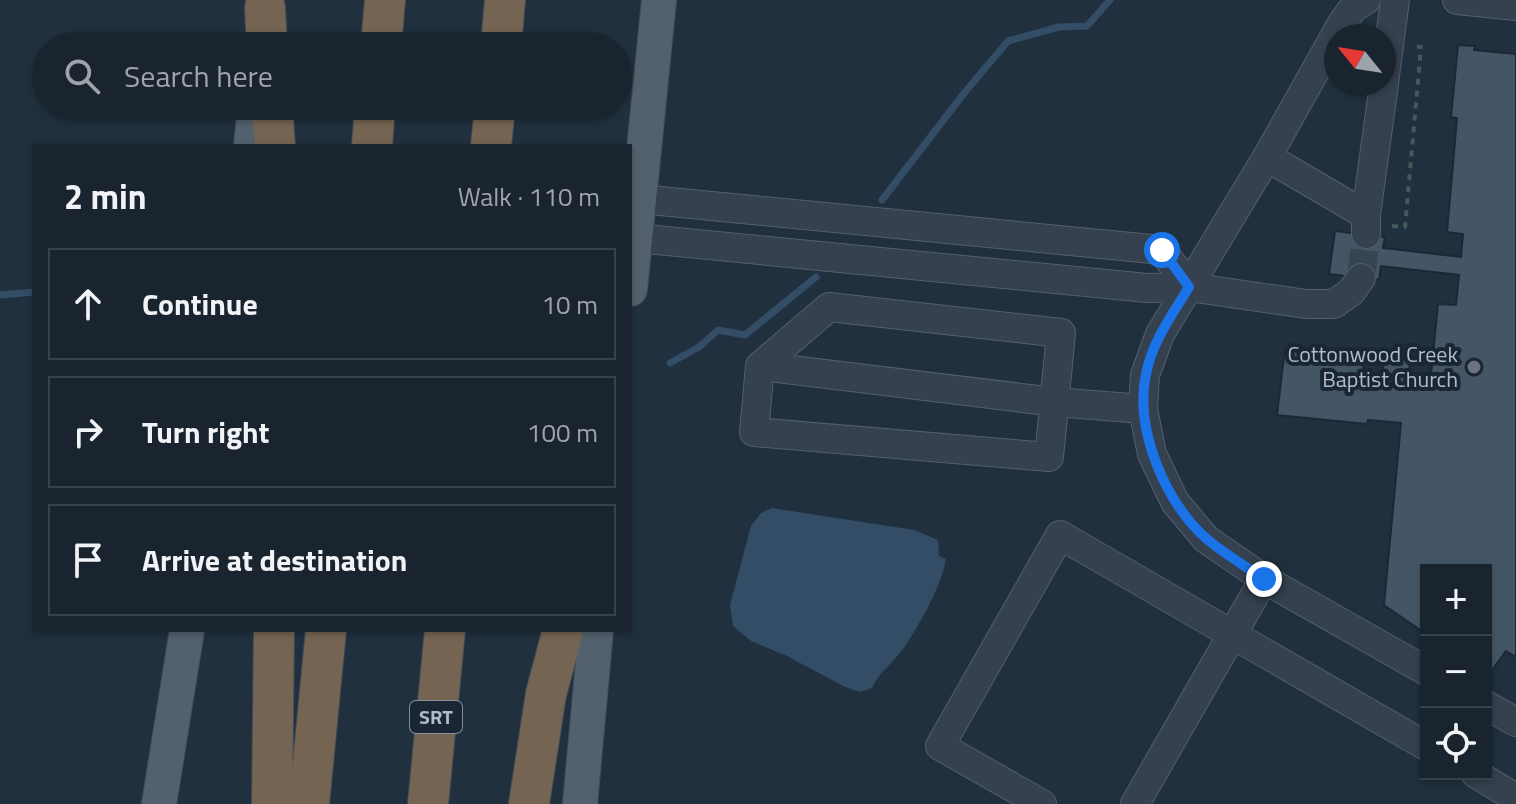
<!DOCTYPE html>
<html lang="en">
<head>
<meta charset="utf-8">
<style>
	:root { --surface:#19242e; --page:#222c36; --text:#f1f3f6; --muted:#9fa4aa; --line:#37414a }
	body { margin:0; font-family:"Titillium Web",sans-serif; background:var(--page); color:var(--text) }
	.controls { position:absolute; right:24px; bottom:24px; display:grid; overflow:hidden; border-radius:0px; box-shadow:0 2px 6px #0004 }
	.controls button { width:72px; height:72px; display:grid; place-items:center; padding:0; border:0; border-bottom:2px solid var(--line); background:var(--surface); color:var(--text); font:40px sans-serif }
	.compass { position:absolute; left:1324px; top:24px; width:72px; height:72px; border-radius:50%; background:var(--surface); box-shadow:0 2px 6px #0004; rotate:300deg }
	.stop { position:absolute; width:24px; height:24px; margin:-18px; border:6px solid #1a73e8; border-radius:50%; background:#fff }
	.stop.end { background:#1a73e8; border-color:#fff; box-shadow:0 2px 8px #0008 }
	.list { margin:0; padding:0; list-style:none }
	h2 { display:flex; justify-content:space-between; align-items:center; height:104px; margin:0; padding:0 32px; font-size:34px }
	h2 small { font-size:26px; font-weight:400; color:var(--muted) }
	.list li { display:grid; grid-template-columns:52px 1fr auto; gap:24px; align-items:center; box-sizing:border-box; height:112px; margin:0 16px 16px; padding:0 16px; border:2px solid var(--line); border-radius:0px }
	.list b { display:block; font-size:30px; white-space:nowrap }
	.list em { font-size:26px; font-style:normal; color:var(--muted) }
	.icon { flex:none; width:44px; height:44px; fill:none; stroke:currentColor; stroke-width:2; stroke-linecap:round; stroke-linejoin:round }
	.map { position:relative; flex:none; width:1516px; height:804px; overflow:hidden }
	.search { position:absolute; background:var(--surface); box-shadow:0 2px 6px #0004; left:32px; top:32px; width:600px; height:88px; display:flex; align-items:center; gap:20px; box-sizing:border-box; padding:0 28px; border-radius:44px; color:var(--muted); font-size:30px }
	.panel { position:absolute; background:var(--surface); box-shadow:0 2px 6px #0004; left:32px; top:144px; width:600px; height:488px; border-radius:0px }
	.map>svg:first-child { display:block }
	.water { fill:#334d67 }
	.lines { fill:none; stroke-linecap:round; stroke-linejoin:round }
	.stream { stroke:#334d67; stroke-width:7 }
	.building { fill:#445565; stroke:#1c2835; stroke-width:2 }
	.minor-tunnel { stroke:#374553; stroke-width:28; stroke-dasharray:28 14; stroke-linecap:butt }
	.minor-casing { stroke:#535f6c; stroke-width:30 }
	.major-casing { stroke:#414d5a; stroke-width:36 }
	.highway-casing { stroke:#404c59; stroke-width:42 }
	.path { stroke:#415b5c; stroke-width:4; stroke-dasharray:6 6; stroke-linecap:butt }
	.minor { stroke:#35414e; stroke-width:28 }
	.major { stroke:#53616e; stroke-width:34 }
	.highway { stroke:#756451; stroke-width:40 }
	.route { stroke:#1a73e8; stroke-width:10 }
	.worship-dot { fill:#6b7280; stroke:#1a2633; stroke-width:3 }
	.labels { text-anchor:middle; stroke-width:8; stroke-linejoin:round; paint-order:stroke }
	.shield { fill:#1a2633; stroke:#848f9d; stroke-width:2 }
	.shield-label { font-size:20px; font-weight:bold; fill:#b1bcca }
	.poi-label { font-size:22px; fill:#b1bcca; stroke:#1a2633; text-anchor:end }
</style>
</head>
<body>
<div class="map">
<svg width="1516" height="804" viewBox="0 0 1516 804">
	<rect width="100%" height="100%" fill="#21303e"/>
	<path class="water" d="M772 508 914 530 938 540 939 556 946 559C941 587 919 626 903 649 892 664 879 672 872 688L860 692 845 687 787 656 751 641 733 626 730 605 751 526 761 513Z"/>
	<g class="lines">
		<path class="stream" d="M882 200 965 92 1008 41 1059 27 1087 26 1110 0
			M0 295 34 292
			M670 363 699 347 718 330 745 335 816 277"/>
	</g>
	<path class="building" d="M1458 45 1475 46 1474 50 1516 54V657L1506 651 1487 677 1486 570H1426V634L1384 605 1401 423 1368 420 1367 424 1277 415 1285 348 1365 356 1362 378 1382 380 1384 358 1410 360 1409 373 1431 375 1438 304 1456 305 1459 275 1381 266 1379 280 1329 274 1335 231 1385 237 1383 248 1461 257 1463 234 1447 232 1457 118 1451 117Z"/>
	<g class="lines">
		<path class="minor-tunnel" d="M1361 278 1366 234"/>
		<defs>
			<path id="minor" d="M1366 0 1353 8 1341 25 1267 157 1160 334 1145 375 1143 409 1152 454 1175 502 1206 539 1264 579 1426 671
				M1457 0 1516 6
				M1384 83 1395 0
				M1267 157 1366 215
				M640 199 1162 250 1189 287
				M1366 234V215L1384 84
				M636 238 1147 288 1189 287 1306 304H1334L1351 292 1361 278
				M829 307 1061 333 1049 457 754 432 760 366Z
				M760 366 1055 402 1143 409
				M1486 705 1516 722
				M1476 774 1516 798
				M1042 804 940 746 1060 535 1426 746
				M1135 804 1264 579"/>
			<path id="major" d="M251 146 255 106
				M630 289 659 0
				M159 804 187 630
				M580 804 596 630"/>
			<path id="highway" d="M265 8 267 46
				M381 46 385 0
				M501 46 505 0
				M272 106 275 146
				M372 146 375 106
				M491 146 495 106
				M272 804 274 630
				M309 804 326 630
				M428 804 445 630
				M529 804 546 694 563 630"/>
		</defs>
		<use href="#minor" class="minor-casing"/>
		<use href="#major" class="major-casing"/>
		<use href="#highway" class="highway-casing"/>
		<path class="path" d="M1392 226 1405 227 1421 47 1412 46"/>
		<use href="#minor" class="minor"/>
		<use href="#major" class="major"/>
		<use href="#highway" class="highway"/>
	</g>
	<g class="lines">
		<path class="route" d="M1162 250 1189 287C1172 315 1152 342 1146 374 1134 429 1166 505 1208 540 1225 554 1245 566 1264 579"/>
	</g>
	<circle class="worship-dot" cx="1474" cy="367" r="8"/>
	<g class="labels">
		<rect class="shield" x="410" y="701" width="52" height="32" rx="6"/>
		<g class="shield-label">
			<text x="436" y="724">SRT</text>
		</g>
		<g class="poi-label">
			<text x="1458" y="362">Cottonwood Creek<tspan x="1458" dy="25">Baptist Church</tspan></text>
		</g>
	</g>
</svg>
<div class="controls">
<button>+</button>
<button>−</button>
<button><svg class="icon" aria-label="locate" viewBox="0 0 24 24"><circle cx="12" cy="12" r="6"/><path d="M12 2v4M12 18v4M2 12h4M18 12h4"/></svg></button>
</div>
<svg class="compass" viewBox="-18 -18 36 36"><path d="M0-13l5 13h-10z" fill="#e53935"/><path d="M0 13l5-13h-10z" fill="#9fa4aa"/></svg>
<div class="stop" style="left:1162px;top:250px"></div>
<div class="stop end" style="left:1264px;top:579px"></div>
<div class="search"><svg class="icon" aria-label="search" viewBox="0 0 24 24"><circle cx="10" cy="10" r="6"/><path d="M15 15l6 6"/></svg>Search here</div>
<section class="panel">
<h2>2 min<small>Walk · 110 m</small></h2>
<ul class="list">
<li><svg class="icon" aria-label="ahead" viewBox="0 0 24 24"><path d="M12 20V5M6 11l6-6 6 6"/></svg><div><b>Continue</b></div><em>10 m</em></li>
<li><svg class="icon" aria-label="right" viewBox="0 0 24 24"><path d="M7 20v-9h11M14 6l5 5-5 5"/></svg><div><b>Turn right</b></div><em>100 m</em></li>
<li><svg class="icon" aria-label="arrive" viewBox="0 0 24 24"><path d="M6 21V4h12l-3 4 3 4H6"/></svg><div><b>Arrive at destination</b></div></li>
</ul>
</section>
</div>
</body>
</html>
